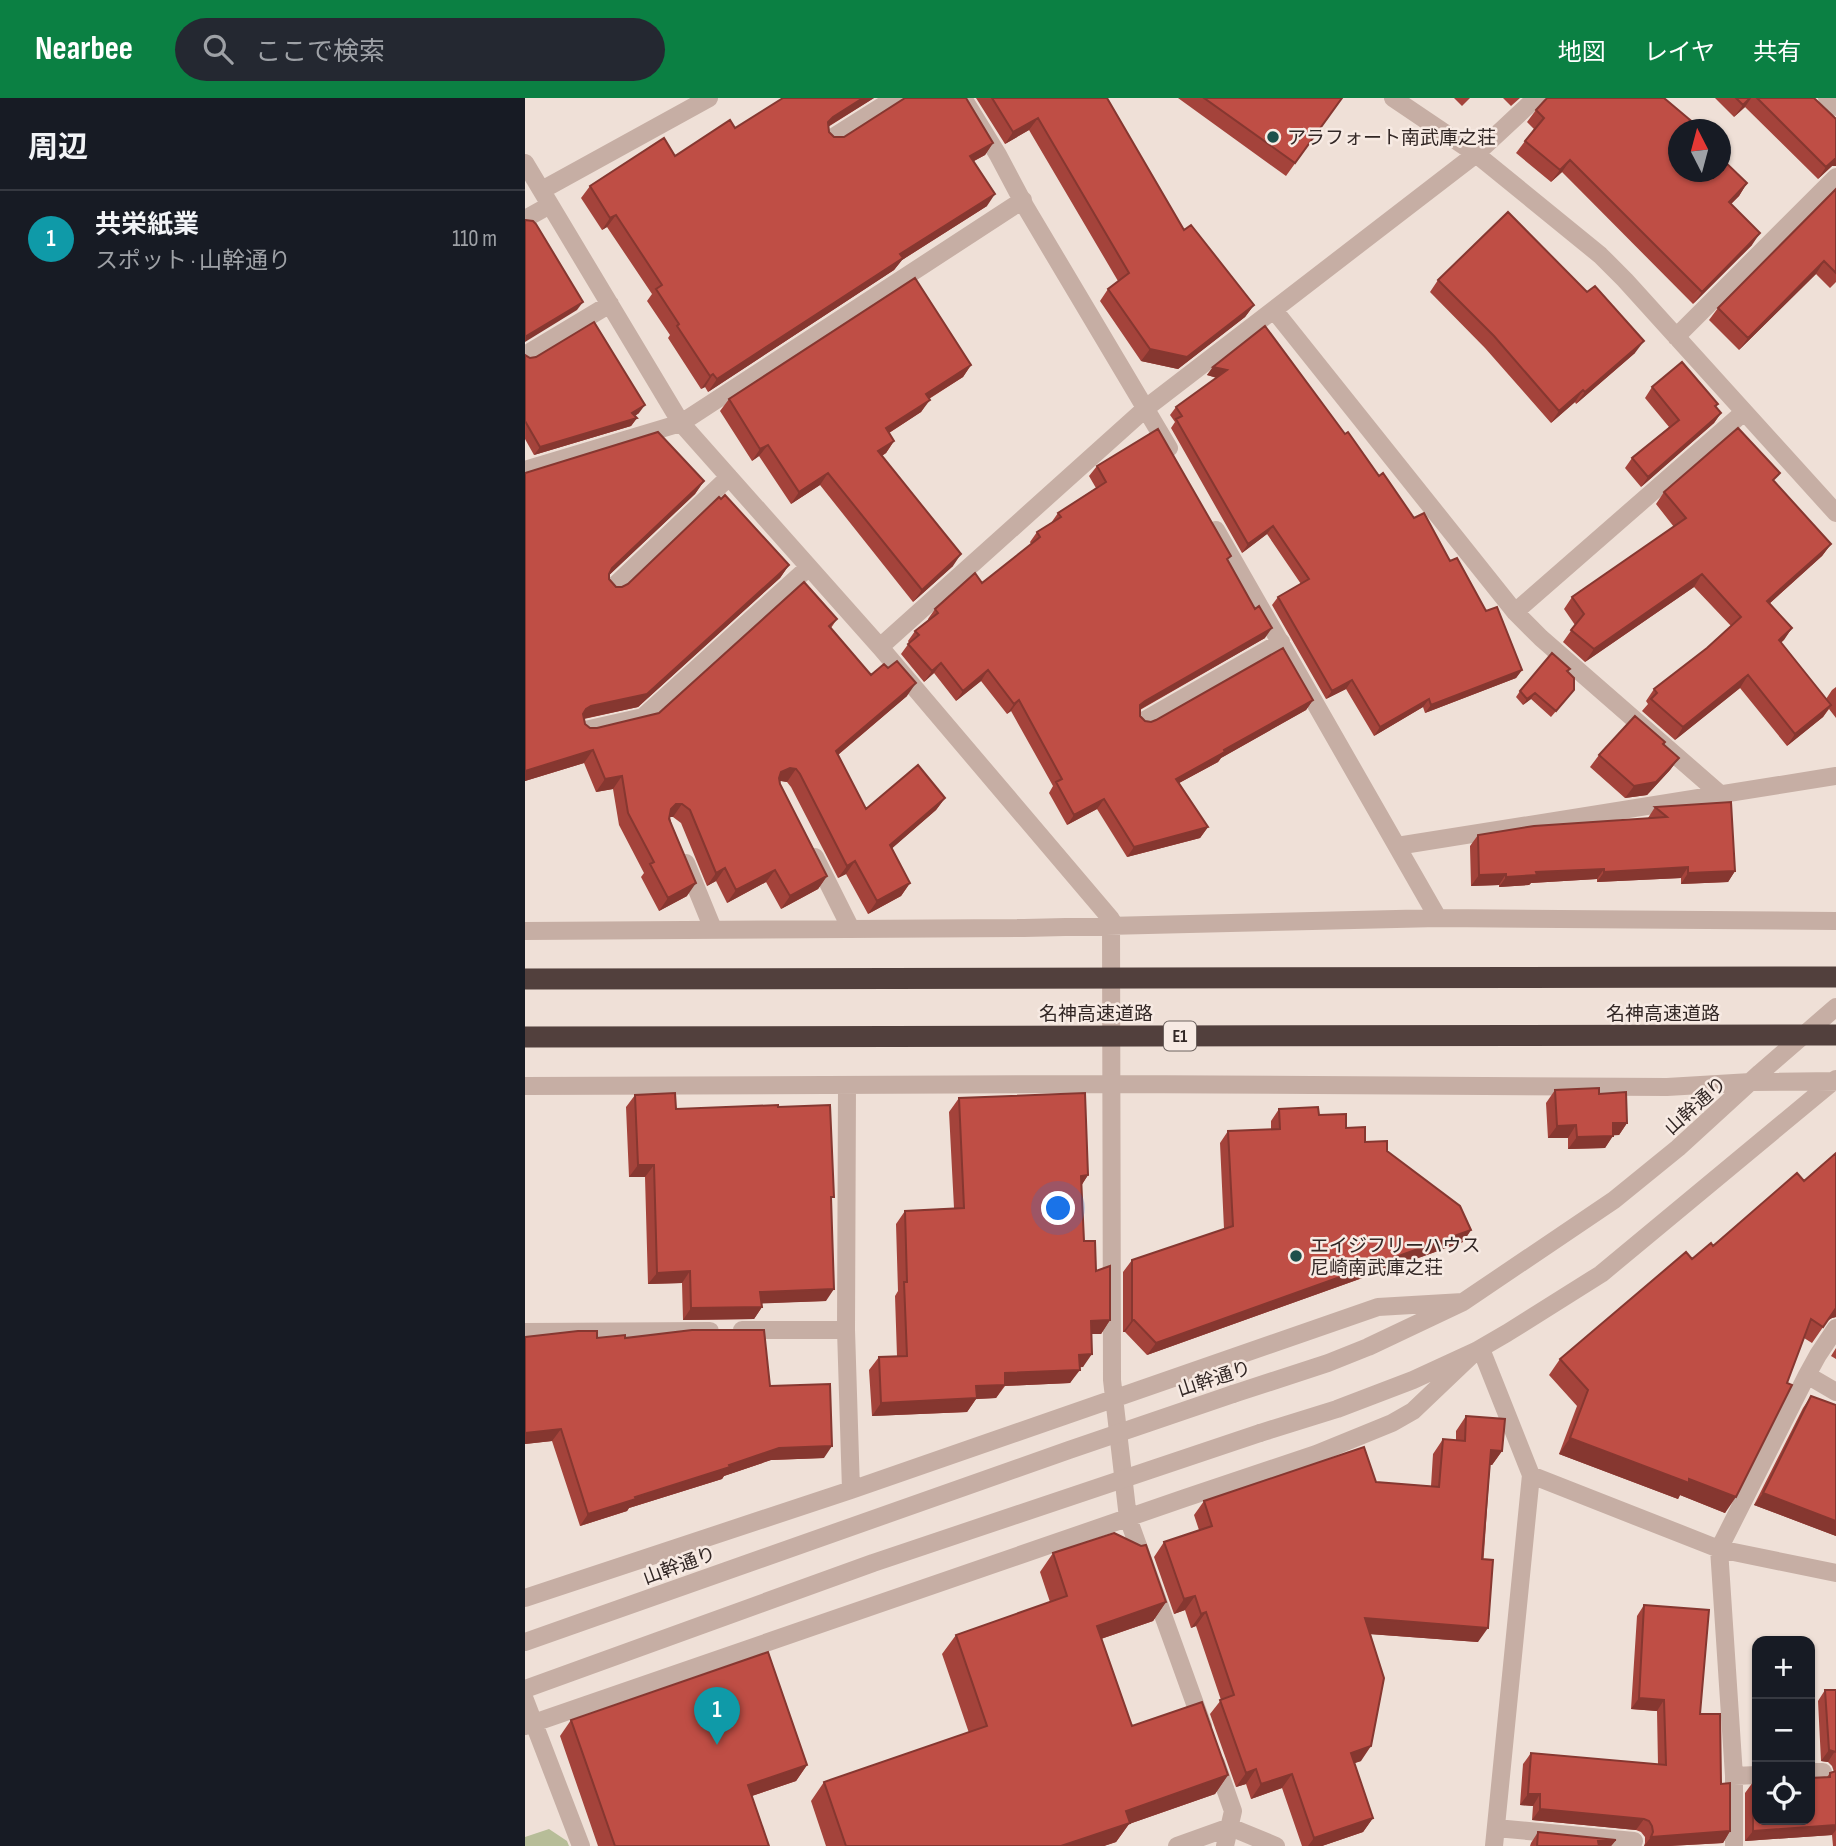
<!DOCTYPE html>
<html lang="ja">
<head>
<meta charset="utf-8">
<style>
	:root { --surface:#171b24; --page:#242831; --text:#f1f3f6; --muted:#9ea1a6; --line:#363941; --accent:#0b8043 }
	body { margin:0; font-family:"Sofia Sans Condensed","Noto Sans JP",sans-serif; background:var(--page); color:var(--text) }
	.controls { position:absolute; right:21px; bottom:21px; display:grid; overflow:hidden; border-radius:14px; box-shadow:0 2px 5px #0004 }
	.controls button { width:63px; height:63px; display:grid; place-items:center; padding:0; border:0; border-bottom:2px solid var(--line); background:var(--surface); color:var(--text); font:35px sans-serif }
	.compass { position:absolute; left:1143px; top:21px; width:63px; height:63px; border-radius:50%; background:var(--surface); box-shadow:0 2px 5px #0004; rotate:354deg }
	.you { position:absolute; left:534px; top:1111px; width:24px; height:24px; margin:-18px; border:5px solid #fff; border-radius:50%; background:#1a73e8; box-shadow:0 0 0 10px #1a73e833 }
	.badge { display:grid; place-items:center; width:46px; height:46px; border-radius:50%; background:var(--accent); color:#fff; font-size:23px; font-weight:700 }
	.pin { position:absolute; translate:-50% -58px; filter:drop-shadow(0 2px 4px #0008) }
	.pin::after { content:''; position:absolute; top:37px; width:24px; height:21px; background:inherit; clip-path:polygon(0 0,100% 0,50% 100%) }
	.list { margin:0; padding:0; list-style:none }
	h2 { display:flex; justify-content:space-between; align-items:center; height:91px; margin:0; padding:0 28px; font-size:30px }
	h2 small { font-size:23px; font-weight:400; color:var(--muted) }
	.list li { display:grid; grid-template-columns:46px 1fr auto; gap:21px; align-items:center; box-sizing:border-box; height:98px; padding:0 28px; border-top:2px solid var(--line) }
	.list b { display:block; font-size:26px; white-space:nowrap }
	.list p { margin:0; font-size:23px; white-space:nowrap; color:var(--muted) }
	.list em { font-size:23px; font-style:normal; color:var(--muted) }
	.icon { flex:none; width:38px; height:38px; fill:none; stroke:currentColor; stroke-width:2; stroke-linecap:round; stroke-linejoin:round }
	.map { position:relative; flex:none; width:1311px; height:1748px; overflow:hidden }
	header { display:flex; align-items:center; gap:42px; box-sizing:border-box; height:98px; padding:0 35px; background:var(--accent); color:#fff }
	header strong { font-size:33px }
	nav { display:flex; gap:38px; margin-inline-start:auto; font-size:24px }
	.search { width:490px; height:63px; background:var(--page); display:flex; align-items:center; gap:18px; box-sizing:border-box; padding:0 24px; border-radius:38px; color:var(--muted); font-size:26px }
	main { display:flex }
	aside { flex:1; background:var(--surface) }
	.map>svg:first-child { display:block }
	.green { fill:#b7bd98 }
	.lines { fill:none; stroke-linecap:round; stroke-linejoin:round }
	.minor { stroke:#c6aea4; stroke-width:18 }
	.minor-bridge { stroke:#c6aea4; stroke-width:18 }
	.highway-bridge { stroke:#52403d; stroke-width:21 }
	.wall { fill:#a4433b }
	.shaded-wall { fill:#863730 }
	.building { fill:#bf4e45; stroke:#863730; stroke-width:2 }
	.poi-dot { fill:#1e504b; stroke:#f7eae3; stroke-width:2.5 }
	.labels { text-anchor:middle; stroke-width:5; stroke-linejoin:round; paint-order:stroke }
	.shield { fill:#f7eae3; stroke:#6d625e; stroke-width:2 }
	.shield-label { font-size:18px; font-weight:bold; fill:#322725 }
	.poi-label { font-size:19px; fill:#322725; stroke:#f7eae3; text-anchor:start }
	.street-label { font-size:19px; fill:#322725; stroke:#f7eae3 }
</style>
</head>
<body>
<header>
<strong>Nearbee</strong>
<div class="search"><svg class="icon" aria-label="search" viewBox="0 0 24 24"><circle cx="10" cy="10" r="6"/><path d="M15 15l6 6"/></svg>ここで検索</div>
<nav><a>地図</a><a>レイヤ</a><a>共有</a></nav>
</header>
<main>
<aside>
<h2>周辺<small></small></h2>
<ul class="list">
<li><span class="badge" style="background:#0f9aa8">1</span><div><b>共栄紙業</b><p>スポット · 山幹通り</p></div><em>110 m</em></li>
</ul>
</aside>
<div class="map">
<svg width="1311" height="1748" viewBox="0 0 1311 1748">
	<rect width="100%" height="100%" fill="#efe0d7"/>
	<path class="green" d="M24 1731 42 1743 44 1748H0V1739Z"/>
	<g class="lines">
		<path class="minor" d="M438 0 473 57 500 108 644 350
			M868 0 951 56 1075 157 1100 182 1311 415
			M1302 0 1311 9
			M305 41 370 0
			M0 65 156 325 355 549 586 821 587 1282 603 1420 678 1628
			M17 92 184 0
			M0 121 25 107
			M749 212 990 514 1016 540 1195 696
			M1151 239 1311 79
			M0 257 85 206
			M0 372 156 325 498 102
			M691 432 913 820
			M86 491 204 379
			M990 514 1219 314
			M355 549 621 310 951 56 1011 0
			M618 623 756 544
			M60 632 118 619 284 469
			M872 748 1311 678
			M290 759 326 831
			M161 765 188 831
			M0 833 499 830 913 820 1311 823
			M322 987 321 1232 326 1392
			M0 988 586 986 1142 989 1226 984 1311 983
			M217 1232H321
			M0 1234 185 1233
			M956 1251 1006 1377 969 1748
			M1282 1277 1311 1294
			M708 1296 803 1265 843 1249 938 1204 1089 1102 1153 1050 1235 975 1311 909
			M735 1335 812 1311 888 1282 951 1253 982 1235 1076 1176 1311 981
			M1006 1377 1194 1451 1311 1475
			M0 1500 326 1392 853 1209 938 1204
			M0 1602 56 1748
			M0 1628 660 1400 791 1356 867 1325 888 1313 951 1253
			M691 1665 708 1713 700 1748
			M1285 1674H1298
			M1209 1678 1232 1677
			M971 1730 1109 1743
			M652 1748 705 1729 751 1748
			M1209 1748V1678L1194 1451 1282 1277 1293 1257 1311 1230"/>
		<path class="minor-bridge" d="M0 1544 544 1352 708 1296
			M0 1591 348 1465 735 1335"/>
		<path class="highway-bridge" d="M0 881 1311 879
			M0 939 1311 937"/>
	</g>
	<path class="wall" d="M349 0 303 29 304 34 309 39 468 45 460 57 449 63 462 108 377 162 369 172 183 294 180 289 176 291 143 240 145 237 122 203 127 196 82 129 77 132 56 100 65 88 150 58 210 30Z
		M451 0H582L659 132 729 207 720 219 653 271 616 263 575 203 583 191 593 183 504 32 480 46Z
		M653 0H817L761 78Z
		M929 0H945L937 8Z
		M978 0H995L986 8Z
		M1190 0H1289L1311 68H1307L1293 81 1220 9 1209 19Z
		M1011 12 1153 32 1222 85 1214 98 1206 106 1227 147 1168 206 1037 74 1026 84 991 55 1009 31 1002 24Z
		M1311 91V184L1305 190 1291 176 1214 252 1184 222 1193 210Z
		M913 182 1110 255 1051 306 1050 304 1026 325 960 250 905 194Z
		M0 257 114 315 110 318 112 320 106 328 9 357 0 341Z
		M446 267 438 279 404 301 396 314 364 335 369 343 361 355 357 358 428 468 388 504 295 387 266 406 234 358 227 363 195 313 204 301Z
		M688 269 820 336 925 463 961 513 997 572 991 580 900 615 898 609 849 638 821 591 801 601 747 507 753 499 776 486 742 436 717 455 646 330 650 324 645 317 651 309 692 280 682 277Z
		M1127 289 1193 306 1191 309 1196 315 1189 325 1116 389 1100 370 1107 360 1144 329 1120 300Z
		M572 368 703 462 740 540 615 612V618L620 623 626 624 788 602 781 612 696 660 693 664 654 685 683 729 675 740 602 759 572 711 542 727 524 695 528 688 486 613 482 616 456 583 431 603 409 575 399 584 376 556 384 545 383 543 390 533 403 522V521L410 511 457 485 506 446 505 444 512 434 526 425 533 415 571 390 564 378Z
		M0 375 179 383 170 396 84 477V481L91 489H97L264 467 255 480 113 609 59 621 60 626 65 630H72L134 615 312 521 306 530 346 577 382 598 313 657 341 711 420 700 411 712 367 750 385 785 376 798 343 816 321 776 313 780 266 689 262 684 256 683H254L255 686 302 778 293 791 256 811 241 784 202 805 191 783 182 788 156 725 148 719H145L162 798 134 813 116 779 119 775 94 727 88 691 71 694 59 665 0 683Z
		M1249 384 1306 446 1297 458 1245 505 1267 530 1256 545 1301 601 1307 592 1311 589V620L1304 611 1298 619 1262 648 1215 590 1150 642 1117 613 1123 606 1121 603 1129 591 1182 550 1206 528 1169 489 1060 564 1038 544 1050 527 1039 511 1047 499 1149 429 1131 406 1139 394Z
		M1045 571 1043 574 1049 592 1026 619 1006 601 998 607 991 599 995 593Z
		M1140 644 1139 647 1154 660 1145 672 1122 697 1100 700 1065 669 1074 657Z
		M1130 709 1210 773 1203 784 1156 786V780L1072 784V781L1006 785 1004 787 974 789V787L946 788 945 748 953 737 1124 721 1123 720Z
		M1030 992 1074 996 1102 1025 1094 1037H1088L1080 1050 1043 1051V1040H1023L1021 1005Z
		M110 997 151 1011 253 1009 306 1104 301 1203 237 1205V1209L229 1221 158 1222 157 1185 123 1186 120 1079H104L101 1009Z
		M434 1000 563 1077 556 1088 559 1143 571 1173 585 1222 576 1236H566L558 1269H555L545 1285 480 1288 471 1300 451 1301 442 1314 347 1318 344 1272 354 1259 372 1258 370 1198 373 1193 371 1126 380 1113 429 1110 424 1014Z
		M754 1011 794 1017 821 1030 840 1044 862 1053 946 1132 938 1144 622 1257 600 1234H598V1174L607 1162 699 1131 695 1045 703 1033 746 1031V1023Z
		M1311 1055V1219L1307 1220 1303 1222 1287 1245 1279 1240 1200 1415 1155 1397 1153 1401 1034 1356 1052 1308 1024 1277 1035 1261 1167 1161 1188 1148 1279 1083Z
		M0 1239 100 1240 245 1288 299 1360 246 1362 199 1378 197 1381 104 1410 102 1413 55 1428 27 1343 0 1346Z
		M1311 1250V1261L1306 1258Z
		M1286 1298 1311 1307V1438L1229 1407 1278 1310Z
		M941 1318 977 1353 967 1367H965L953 1544 845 1536 836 1663 829 1665 848 1720 838 1734 797 1748H777L757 1690 726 1701 721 1686 711 1689 685 1616 696 1602 671 1528 666 1530 660 1512 649 1516 629 1459 639 1444 674 1432 669 1417 679 1403 851 1384 906 1388 908 1356 918 1341 931 1342V1333Z
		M528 1455 641 1504 628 1523 576 1541 607 1628 703 1677 690 1696 604 1726 591 1744 579 1748H301L286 1703 299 1684 444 1635 417 1556 431 1537 525 1504 515 1474Z
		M1119 1507 1175 1616 1196 1686 1205 1733 1198 1745 1144 1748H1119L1120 1745V1739L1116 1734 1111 1732 1007 1722 1008 1708 995 1707 998 1666 1006 1655 1133 1667 1132 1613 1106 1611 1112 1518Z
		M1300 1592H1311V1748H1308L1307 1737 1220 1743V1695L1228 1684 1302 1679 1305 1675 1309 1674 1307 1668 1303 1664 1296 1663 1293 1603Z
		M46 1622 282 1667 271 1683 227 1698 244 1748H73L35 1638Z
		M1013 1734 1091 1742 1086 1748H1005L1006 1745Z"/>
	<path class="shaded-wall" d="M338 0H349L299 31 308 19Z
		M1225 0H1226L1220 9 1209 19 1218 7Z
		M513 20 504 32 480 46 488 34Z
		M468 45 460 57 436 70 445 58Z
		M1311 60V68H1307L1293 81 1301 69Z
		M1045 62 1037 74 1026 84 1035 72Z
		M1222 85 1214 98 1196 116 1204 104Z
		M470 96 462 108 377 162 369 172 183 294 192 281 375 156Z
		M91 117 82 129 77 132 85 120Z
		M1235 135 1227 147 1168 206 1177 194Z
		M1299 163 1291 176 1214 252 1223 240Z
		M58 204 52 212 0 244V239Z
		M729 207 720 219 653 271 616 263 625 251Z
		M1119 243 1110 255 1051 306 1060 294Z
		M446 267 438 279 392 308 401 296Z
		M688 269 702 272 696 281 682 277Z
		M188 276 180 289 176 291 185 278Z
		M1058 292 1050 304 1026 325 1034 313Z
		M405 302 396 314 353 342 361 330Z
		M120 307 114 315 102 323 112 320 106 328 9 357 15 349 107 315Z
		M1196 315 1189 325 1116 389 1123 379Z
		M369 343 361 355 345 365 353 353Z
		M243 347 234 358 227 363 235 351Z
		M303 375 295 387 266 406 274 394Z
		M179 383 170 396 78 483 87 470Z
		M748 428 742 436 717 455 723 446Z
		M1306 446 1297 458 1234 515 1242 503Z
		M436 456 428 468 388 504 397 492Z
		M264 467 255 480 113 609 57 621 52 624 61 611Z
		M1177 476 1169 489 1060 564 1069 551Z
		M747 530 740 540 612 613 615 607 620 603Z
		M1267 530 1259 542 1245 554 1254 542Z
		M416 565 409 575 399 584 407 573Z
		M463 572 456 583 431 603 438 593Z
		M997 572 991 580 900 615 906 607Z
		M1223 577 1215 590 1150 642 1158 629Z
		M827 582 821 591 801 601 807 593Z
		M391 585 382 598 302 666 311 653Z
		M1010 595 1006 601 998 607 1002 601Z
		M904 601 898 609 849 638 855 629Z
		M494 602 486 613 482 616 489 606Z
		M788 602 781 612 696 660 693 664 643 691 651 681 699 652Z
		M1306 607 1298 619 1262 648 1270 636Z
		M68 652 59 665 0 683V673Z
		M1154 660 1145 672 1122 697 1100 700 1109 688Z
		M265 670 271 671 262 684 256 683 247 687 256 674Z
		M97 678 88 691 71 694 80 681Z
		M420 700 411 712 356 760 365 747Z
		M579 701 572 711 542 727 549 717Z
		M151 706H157L148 719H142L146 711Z
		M683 729 675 740 602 759 609 749Z
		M330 763 321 776 313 780 322 768Z
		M1163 769 1156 780 1072 784 1079 774Z
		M200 770 191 783 182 788 191 775Z
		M1079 771 1072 781 1006 785 1004 787 974 789 981 779 1011 774Z
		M250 772 241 784 202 805 211 792Z
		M1210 773 1203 784 1156 786 1163 775Z
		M981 776 974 787 946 788 954 777Z
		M302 778 293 791 256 811 265 798Z
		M171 785 162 798 134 813 143 800Z
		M385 785 376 798 343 816 352 803Z
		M1088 1025H1102L1094 1037 1080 1038Z
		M1051 1027 1043 1040H1023L1032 1028Z
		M1088 1038 1080 1050 1043 1051 1052 1039Z
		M113 1067H129L120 1079H104Z
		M563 1077 554 1091 556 1078Z
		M946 1132 938 1144 622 1257 631 1245Z
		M165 1173 157 1185 123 1186 132 1175Z
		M309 1191 301 1203 227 1206 235 1194Z
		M237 1209 229 1221 158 1222 166 1210Z
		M1311 1210V1219L1307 1220 1302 1223Z
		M585 1222 576 1236H556L566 1223Z
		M607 1222H609L600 1234H598Z
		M567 1256 558 1269 545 1270 554 1257Z
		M555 1272 545 1285 479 1288 471 1300 451 1301 442 1314 347 1318 356 1305 451 1288 480 1275Z
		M36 1331 27 1343 0 1346V1335Z
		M1045 1340 1164 1381 1211 1399 1200 1415 1155 1397 1153 1401 1034 1356Z
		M307 1348 299 1360 246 1362 199 1378 197 1381 104 1410 102 1413 55 1428 63 1416 254 1350Z
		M966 1352 977 1353 967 1367H956Z
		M1238 1395 1311 1423V1438L1229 1407Z
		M670 1498 660 1512 649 1516 659 1501Z
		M641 1504 628 1523 558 1547 572 1528Z
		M681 1514 671 1528 666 1530 676 1516Z
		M840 1520 963 1530 953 1544 830 1535Z
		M1114 1600 1139 1602 1132 1613 1106 1611Z
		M846 1648 836 1663 816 1670 826 1655Z
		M1304 1652 1310 1653 1303 1664 1296 1663Z
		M282 1667 271 1683 212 1703 223 1687Z
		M731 1671 721 1686 711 1689 721 1675Z
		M767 1676 757 1690 726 1701 736 1686Z
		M703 1677 690 1696 604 1726 591 1744 579 1748H536L601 1713Z
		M1003 1696H1015L1008 1708 995 1707Z
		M1015 1711 1119 1721 1111 1732 1007 1722Z
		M848 1720 838 1734 797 1748H783L789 1740Z
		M1311 1727V1732L1307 1737 1220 1743 1228 1733Z
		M1205 1733 1198 1745 1144 1748H1119L1126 1739Z
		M1091 1742 1086 1748H1070L1073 1743Z"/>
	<path class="building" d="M258 0H338L308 19 303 24 304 34 309 39H319L380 0H441L468 45 445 58 470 96 375 156 378 160 192 281 188 276 185 278 152 228 154 226 131 191 137 187 91 117 85 120 65 88 139 40 150 58 205 22 210 30Z
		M467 0H582L659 132 666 127 729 207 662 259 625 251 583 191 604 175 513 20 488 34Z
		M679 0H817L770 65Z
		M1022 0H1139L1177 32H1153V74H1195V59L1222 85 1204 104 1235 135 1177 194 1045 62 1035 72 1000 43 1019 20 1011 12Z
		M1211 0H1225L1218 7Z
		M1232 0H1289L1311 21V60L1301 69Z
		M1311 91V175L1299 163 1223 240 1193 210Z
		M983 114 1062 194 1070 188 1119 243 1060 294 1058 292 1034 313 969 238 913 182Z
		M0 122 8 123 11 126 58 204 0 239Z
		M390 180 446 267 401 296 405 302 361 330 369 343 353 353 436 456 397 492 303 375 274 394 243 347 235 351 204 301Z
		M69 224 120 307 107 315 112 320 15 349 0 323V257L5 260 11 259Z
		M740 228 820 336 823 334 854 378 858 375 889 420 899 415 925 463 932 460 961 513 972 509 997 572 906 607 904 601 855 629 827 582 807 593 753 499 784 481 748 428 723 446 651 321 657 318 651 309 702 272 688 269Z
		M1157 264 1193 306 1190 308 1196 315 1123 379 1107 360 1154 322 1127 289Z
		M1213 330 1255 375 1248 382 1306 446 1242 503 1267 530 1254 542 1306 607 1270 636 1223 577 1158 629 1126 601 1132 595 1129 591 1182 550 1216 519 1177 476 1069 551 1046 532 1059 516 1047 499 1161 420 1139 394Z
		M633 331 706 458 702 461 730 511 734 508 747 530 620 603 615 607V618L620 623 626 624 631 622 758 550 788 602 699 652 700 654 651 681 683 729 609 749 579 701 549 717 531 684 537 681 494 602 489 606 463 572 438 593 416 565 407 573 383 546 394 537 390 533 413 515 410 511 450 475 457 485 515 439 512 434 536 419 533 415 581 384 572 368Z
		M133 334 179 383 87 470 84 476V481L91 489H97L103 486 194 399 196 401 200 397 264 467 122 596 66 608 61 611 58 616 60 626 65 630H72L134 615 279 484 312 521 304 528 346 577 359 566 363 570 372 563 391 585 311 653 341 711 393 667 420 700 365 747 385 785 352 803 330 763 322 768 275 676 271 671 265 670 256 674 254 680 255 686 302 778 265 798 250 772 211 792 200 770 191 775 165 712 157 706H151L146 711 144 721 171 785 143 800 125 766 129 764 103 715 97 678 80 681 68 652 0 673V375Z
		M1027 555 1045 571 1042 573 1049 580V592L1031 613 1010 595 1002 601 995 593Z
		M1110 618 1140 644 1138 646 1154 660 1131 684 1109 688 1074 657Z
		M1206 704 1210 773 1163 775V769L1079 774V771L1011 774 1012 777 981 779V776L954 777 953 737 1009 728 1142 719 1130 709Z
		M1074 990V996L1101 994 1102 1025H1088V1038L1052 1039 1051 1027 1032 1028 1030 992Z
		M150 995 151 1011 253 1007V1009L305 1007 309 1099H306L309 1191 235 1194 237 1209 166 1210 165 1173 132 1175 129 1067H113L110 997Z
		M560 995 563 1077 556 1078 559 1143H570L571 1173 585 1168V1222L566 1223 567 1256 554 1257 555 1272 480 1275V1287L451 1288 452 1300 356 1305 354 1259 382 1258 379 1184H382L380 1113 439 1110 434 1000Z
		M793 1009 794 1017 821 1016V1030L840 1029V1044L862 1043V1053L935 1108 946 1132 631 1245 609 1222H607V1162L708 1128 703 1033 755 1031 754 1011Z
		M1311 1055V1210L1298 1229 1286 1221 1262 1285 1267 1287 1211 1399 1164 1381V1385L1045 1340 1063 1292 1035 1261 1161 1154 1167 1161 1186 1145 1188 1148 1272 1075 1279 1083Z
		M167 1232H239L245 1288 305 1286 307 1348 254 1350 204 1367 205 1369 110 1399 111 1401 63 1416 36 1331 0 1335V1239L53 1233H72V1240L100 1237V1240Z
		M1286 1298 1311 1307V1423L1238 1395Z
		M941 1318 980 1321 977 1353 966 1352 957 1461 968 1462 963 1530 840 1520 859 1580 846 1648 826 1655 848 1720 789 1740 767 1676 736 1686 731 1671 721 1675 695 1602 709 1597 681 1514 676 1516 670 1498 659 1501 639 1444 687 1428 679 1403 839 1349 851 1384 914 1389 918 1341 940 1343Z
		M589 1435 616 1448 621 1447 641 1504 572 1528 607 1628 677 1604 703 1677 601 1713 605 1725 536 1748H321L299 1684 462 1628 431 1537 542 1498 528 1455Z
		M1119 1507 1184 1512 1175 1616H1195L1196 1686 1205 1685V1733L1126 1739 1128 1734 1127 1728 1124 1723 1119 1721 1015 1711V1696H1003L1006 1655 1141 1667 1139 1602 1114 1600Z
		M243 1554 282 1667 223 1687 244 1748H90L46 1622Z
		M1300 1592H1311V1654L1304 1652Z
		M1311 1673V1727L1228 1733V1684H1232V1722H1285V1680L1305 1679V1675Z
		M1013 1734 1091 1742 1073 1743 1074 1748H1012Z"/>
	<g class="poi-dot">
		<circle cx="748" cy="39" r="7"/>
		<circle cx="771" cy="1158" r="7"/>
	</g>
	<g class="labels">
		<rect class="shield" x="639" y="923.5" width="32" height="29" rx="5"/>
		<g class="shield-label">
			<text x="655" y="944">E1</text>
		</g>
		<g class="poi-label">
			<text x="762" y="46">アラフォート南武庫之荘</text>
			<text x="785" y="1154">エイジフリーハウス<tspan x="785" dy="22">尼崎南武庫之荘</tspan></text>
		</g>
		<g class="street-label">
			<text x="571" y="922">名神高速道路</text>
			<text x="1138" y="922">名神高速道路</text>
			<text transform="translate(1170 1007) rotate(-42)" y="7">山幹通り</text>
			<text transform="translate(689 1280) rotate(-18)" y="7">山幹通り</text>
			<text transform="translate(154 1467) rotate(-20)" y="7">山幹通り</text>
		</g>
	</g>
</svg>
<div class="controls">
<button>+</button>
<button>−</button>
<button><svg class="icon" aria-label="locate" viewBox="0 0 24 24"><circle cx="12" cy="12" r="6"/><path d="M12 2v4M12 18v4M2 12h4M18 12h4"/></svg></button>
</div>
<svg class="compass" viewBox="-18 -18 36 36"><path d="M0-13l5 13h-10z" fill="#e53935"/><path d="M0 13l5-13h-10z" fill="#9ea1a6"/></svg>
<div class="you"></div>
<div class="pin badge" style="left:192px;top:1647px;background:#0f9aa8">1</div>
</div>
</main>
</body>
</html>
